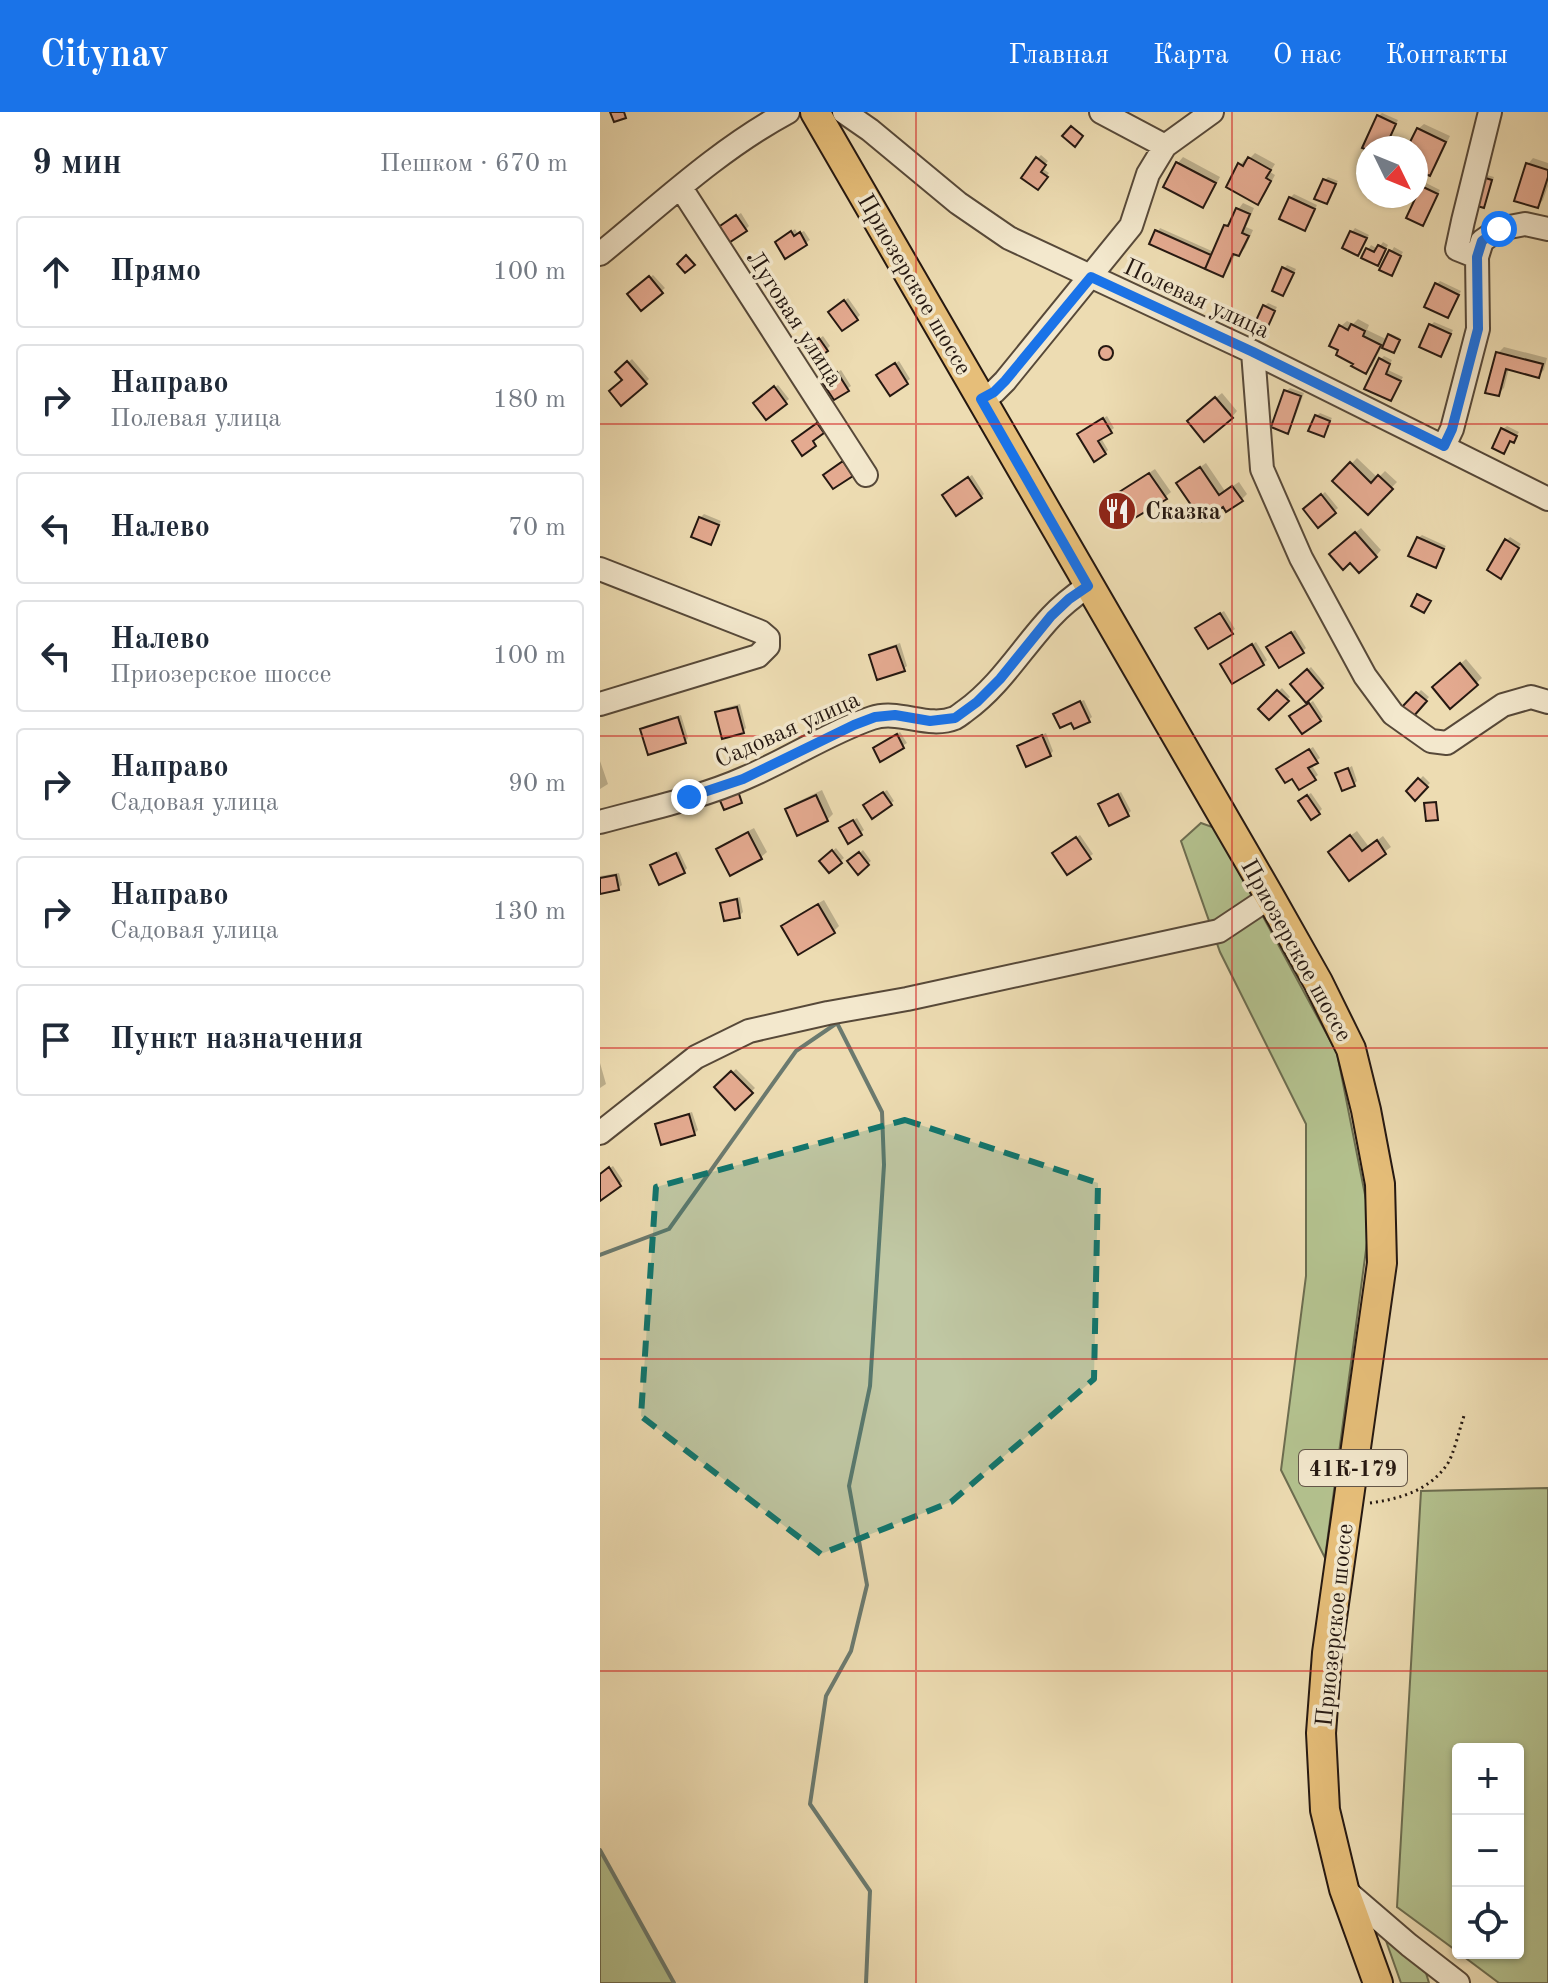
<!DOCTYPE html>
<html lang="ru">
<head>
<meta charset="utf-8">
<style>
	:root { --surface:#fff; --page:#f6f6f7; --text:#1f2937; --muted:#747a83; --line:#e0e1e3; --accent:#1a73e8 }
	body { margin:0; font-family:"Old Standard TT",serif; background:var(--page); color:var(--text) }
	.controls { position:absolute; right:24px; bottom:24px; display:grid; overflow:hidden; border-radius:8px; box-shadow:0 2px 6px #0004 }
	.controls button { width:72px; height:72px; display:grid; place-items:center; padding:0; border:0; border-bottom:2px solid var(--line); background:var(--surface); color:var(--text); font:40px sans-serif }
	.compass { position:absolute; left:756px; top:24px; width:72px; height:72px; border-radius:50%; background:var(--surface); box-shadow:0 2px 6px #0004; rotate:133deg }
	.stop { position:absolute; width:24px; height:24px; margin:-18px; border:6px solid #1a73e8; border-radius:50%; background:#fff }
	.stop.end { background:#1a73e8; border-color:#fff; box-shadow:0 2px 8px #0008 }
	.list { margin:0; padding:0; list-style:none }
	h2 { display:flex; justify-content:space-between; align-items:center; height:104px; margin:0; padding:0 32px; font-size:34px }
	h2 small { font-size:26px; font-weight:400; color:var(--muted) }
	.list li { display:grid; grid-template-columns:52px 1fr auto; gap:24px; align-items:center; box-sizing:border-box; height:112px; margin:0 16px 16px; padding:0 16px; border:2px solid var(--line); border-radius:8px }
	.list b { display:block; font-size:30px; white-space:nowrap }
	.list p { margin:0; font-size:26px; white-space:nowrap; color:var(--muted) }
	.list em { font-size:26px; font-style:normal; color:var(--muted) }
	.icon { flex:none; width:44px; height:44px; fill:none; stroke:currentColor; stroke-width:2; stroke-linecap:round; stroke-linejoin:round }
	.map { position:relative; flex:none; width:948px; height:1871px; overflow:hidden }
	header { display:flex; align-items:center; gap:48px; box-sizing:border-box; height:112px; padding:0 40px; background:var(--accent); color:#fff }
	header strong { font-size:38px }
	nav { display:flex; gap:44px; margin-inline-start:auto; font-size:28px }
	main { display:flex }
	aside { flex:1; background:var(--surface) }
	.map>svg:first-child { display:block }
	.green { fill:#b4c28f; stroke:#6c6d50; stroke-width:2 }
	.shadow { fill:#0003 }
	.lines { fill:none; stroke-linecap:round; stroke-linejoin:round }
	.stream { stroke:#6b7a6f; stroke-width:4 }
	.building { fill:#e4aa90; stroke:#251811; stroke-width:2 }
	.minor-casing { stroke:#574939; stroke-width:26 }
	.major-casing { stroke:#251811; stroke-width:32 }
	.path { stroke:#251811; stroke-width:3; stroke-dasharray:2 4; stroke-linecap:butt }
	.minor { stroke:#f3e8cd; stroke-width:22 }
	.major { stroke:#e6be79; stroke-width:28 }
	.route { stroke:#1a73e8; stroke-width:10 }
	.marked { fill:#0f766e; fill-opacity:0.2; stroke:#0f766e; stroke-width:6; stroke-dasharray:16 10; stroke-linejoin:round }
	.grid { fill:none; stroke:#d62828; stroke-width:2; stroke-opacity:0.55 }
	.labels { text-anchor:middle; stroke-width:7; stroke-linejoin:round; paint-order:stroke }
	.shield { fill:#f3e8cd; stroke:#635649; stroke-width:2 }
	.shield-label { font-size:22px; font-weight:bold; fill:#251811 }
	.street-label { font-size:24px; fill:#251811; stroke:#f3e8cd }
	.poi-label { font-size:24px; font-weight:bold; fill:#251811; stroke:#f3e8cd; text-anchor:start }
</style>
</head>
<body>
<header>
<strong>Citynav</strong>
<nav><a>Главная</a><a>Карта</a><a>О нас</a><a>Контакты</a></nav>
</header>
<main>
<aside>
<h2>9 мин<small>Пешком · 670 m</small></h2>
<ul class="list">
<li><svg class="icon" aria-label="ahead" viewBox="0 0 24 24"><path d="M12 20V5M6 11l6-6 6 6"/></svg><div><b>Прямо</b></div><em>100 m</em></li>
<li><svg class="icon" aria-label="right" viewBox="0 0 24 24"><path d="M7 20v-9h11M14 6l5 5-5 5"/></svg><div><b>Направо</b><p>Полевая улица</p></div><em>180 m</em></li>
<li><svg class="icon" aria-label="left" viewBox="0 0 24 24"><path d="M17 20v-9H6M10 6l-5 5 5 5"/></svg><div><b>Налево</b></div><em>70 m</em></li>
<li><svg class="icon" aria-label="left" viewBox="0 0 24 24"><path d="M17 20v-9H6M10 6l-5 5 5 5"/></svg><div><b>Налево</b><p>Приозерское шоссе</p></div><em>100 m</em></li>
<li><svg class="icon" aria-label="right" viewBox="0 0 24 24"><path d="M7 20v-9h11M14 6l5 5-5 5"/></svg><div><b>Направо</b><p>Садовая улица</p></div><em>90 m</em></li>
<li><svg class="icon" aria-label="right" viewBox="0 0 24 24"><path d="M7 20v-9h11M14 6l5 5-5 5"/></svg><div><b>Направо</b><p>Садовая улица</p></div><em>130 m</em></li>
<li><svg class="icon" aria-label="arrive" viewBox="0 0 24 24"><path d="M6 21V4h12l-3 4 3 4H6"/></svg><div><b>Пункт назначения</b></div></li>
</ul>
</aside>
<div class="map">
<svg width="948" height="1871" viewBox="0 0 948 1871">
	<rect width="100%" height="100%" fill="#eddcb2"/>
	<filter id="stains"><feTurbulence type="fractalNoise" baseFrequency=".0025" numOctaves="4"/><feColorMatrix values="0 0 0 0 .2 0 0 0 0 .09 0 0 0 0 .02 0 0 0 .5 -.17"/></filter>
	<radialGradient id="worn" r=".72"><stop offset=".6" stop-color="#630" stop-opacity="0"/><stop offset="1" stop-color="#630" stop-opacity=".3"/></radialGradient>
	<path class="green" d="M601 711 615 716 737 941 770 1108 725 1446 681 1358 706 1164V1012L620 840 581 729Z
		M948 1376V1871H899L859 1841H918V1637H858V1840L797 1795 821 1379Z
		M0 1738 74 1871H0Z
		M785 1826 826 1861 829 1871H801Z"/>
	<path class="shadow" d="M782 1 798 8 785 36H768L765 35 778 5Z
		M824 12 850 24 835 56 829 62 816 55V36H810L818 17Z
		M655 41 675 52 670 60 675 63 664 84 658 90 640 53 645 47 648 48Z
		M441 43 448 49 442 56 449 61 441 72 437 47Z
		M583 45 620 65 608 88 602 94 578 51Z
		M933 46 948 51V74L943 88 938 94 928 52Z
		M887 63 894 65 886 91 883 94 884 66Z
		M728 65 738 69 726 90 725 68Z
		M826 71 840 78 826 108 823 111 822 75Z
		M694 82 717 93 708 113 705 117 690 86Z
		M643 91 654 96 646 115 653 118 645 136 639 142 636 141 628 157 623 163 552 131 560 116 614 140 626 114Z
		M141 101 149 114 146 117 122 113Z
		M755 116 769 123 758 141 752 120Z
		M195 117 198 122 204 119 210 128 186 144 180 127Z
		M783 130 788 133 778 152 764 145 771 133 778 137Z
		M794 135 803 140 791 162 782 157Z
		M687 153 696 157 686 178 683 181 684 157Z
		M53 163 65 176 41 196 30 183Z
		M840 169 861 179 848 204 837 172Z
		M248 186 260 203 257 206 233 197Z
		M668 191 677 195 666 216 665 194Z
		M758 207 769 213 767 218 788 228 791 222 800 226 794 239 782 234 772 254 766 259 741 214 747 209 753 212Z
		M834 210 853 218 844 239 841 242 831 213Z
		M223 224 230 234 227 237 210 234Z
		M502 240a6 6 0 1 1 12 0a6 6 0 1 1-12 0Z
		M904 235 947 246 944 258 938 264 909 256 904 276 898 282V241Z
		M784 244 792 248 788 258 803 265 791 287 780 248Z
		M32 247 49 267 22 291 25 268 18 260Z
		M299 249 310 267 291 281 282 260Z
		M241 258 251 274 247 277 228 267Z
		M178 273 189 287 166 305 159 288Z
		M690 276 704 281 691 316 687 319 686 279Z
		M622 281 637 299 632 305 595 303Z
		M720 301 732 306 723 323 716 304Z
		M507 304 514 316 501 326 508 338 505 341 483 319Z
		M907 314 919 320 914 328 903 317Z
		M757 346 778 366 785 359 797 370 768 400 735 369Z
		M606 351 625 379 639 370 647 382 641 388 623 393 578 371Z
		M555 357 571 380 565 385 514 384Z
		M372 363 384 382 381 385 348 380Z
		M725 380 738 396 718 413 706 397Z
		M104 402 121 409 114 427 111 430 100 406Z
		M761 416 781 438 776 444 751 448 737 436Z
		M822 423 846 434 835 454 818 426Z
		M910 425 921 432 904 461 906 429Z
		M624 499 635 517 631 520 601 513Z
		M695 518 706 536 703 539 672 532Z
		M656 530 667 548 663 552 626 549Z
		M300 531 307 554 303 557 271 543 274 540Z
		M866 547 882 566 850 594 840 570Z
		M711 555 725 572 706 588 692 572Z
		M682 576 690 585 669 606 660 597Z
		M821 578 829 585 813 602 805 595Z
		M484 588 492 605 488 608H472L456 602 459 599Z
		M713 589 723 605 720 608 695 601Z
		M140 592 146 616 143 619 117 601 121 597Z
		M81 603 88 626 85 630 42 617 45 614Z
		M300 620 307 631 281 647 279 633Z
		M446 621 453 639 450 643 419 634 423 631Z
		M713 635 720 646 711 652 718 663 714 666 682 654Z
		M0 649 8 672 0 677Z
		M752 654 757 669 754 672 738 662Z
		M823 664 830 671 815 686 808 679Z
		M222 678 233 702 227 708 187 697 193 692Z
		M287 678 294 689 290 692 268 690Z
		M521 680 531 699 527 703 500 693Z
		M711 681 722 697 719 700 703 686Z
		M257 706 264 718 249 729 245 713Z
		M154 716 167 740 161 745 118 738 124 732Z
		M757 719 769 735 783 724 791 735 749 766 736 734Z
		M480 723 493 742 468 760 458 738Z
		M236 736 244 746 229 758 225 745Z
		M263 738 271 749 258 760 250 750Z
		M79 739 87 756 84 760 53 753 56 750Z
		M19 761 22 773 18 776 0 780V764Z
		M140 785 143 800 139 804 122 791 126 788Z
		M224 788 239 814 234 819 183 814 189 808Z
		M0 951 6 972 0 976Z
		M136 957 155 976 135 995 117 975Z
		M92 1000 98 1018 94 1022 57 1013 61 1010Z
		M13 1054 23 1069 0 1086V1063Z"/>
	<g class="lines">
		<path class="stream" d="M0 1143 69 1117 196 939 237 911 282 1000 284 1053 270 1274 249 1374 267 1473 251 1539 226 1584 210 1692 270 1779 266 1871
			M0 1738 74 1871"/>
	</g>
	<path class="building" d="M10 0H24L26 6 14 10Z
		M777 3 796 12 785 36H768V38L762 36Z
		M471 14 483 24 475 35 462 24Z
		M817 16 846 30 830 64 816 58V36H807Z
		M436 45 446 53 441 60 448 65 438 78 421 66Z
		M648 45 671 58 666 66 671 69 658 93 626 75 638 51 643 54Z
		M576 50 616 71 603 96 563 75Z
		M926 51 948 58V65L938 96 914 89Z
		M882 65 892 68 884 96 874 93Z
		M723 67 736 72 727 92 714 87Z
		M821 74 838 82 823 114 806 106Z
		M689 85 715 97 705 119 679 107Z
		M636 96 650 102 642 121 649 124 639 144 633 142 623 165 605 157 624 113 628 114Z
		M136 103 147 119 127 132 117 116Z
		M555 118 611 143 605 157 549 132Z
		M191 119 194 124 200 120 207 133 185 147 175 130Z
		M750 119 767 126 758 144 742 136Z
		M778 133 786 137 778 154 761 146 766 136 774 140Z
		M789 138 801 144 792 164 779 158Z
		M86 143 95 153 85 161 77 152Z
		M682 155 694 161 683 184 672 179Z
		M49 164 63 181 41 199 27 182Z
		M835 171 859 183 848 206 824 195Z
		M244 188 258 208 242 219 228 200Z
		M663 193 675 199 666 219 654 213Z
		M751 212 765 219 763 224 781 233 766 262 751 254 753 252 736 243 738 238 729 234 739 213 748 218Z
		M829 212 851 222 841 245 819 235Z
		M788 222 800 228 794 241 782 236Z
		M219 226 228 239 213 249 204 237Z
		M499 241a7 7 0 1 1 14 0a7 7 0 1 1-14 0Z
		M896 240 943 252 939 266 906 257 899 284 885 281Z
		M779 246 790 252 786 262 801 269 791 289 764 277Z
		M27 249 47 272 21 294 9 279 22 268 15 260Z
		M295 251 308 272 290 284 276 263Z
		M237 260 249 279 234 288 222 270Z
		M174 274 187 292 166 308 153 291Z
		M684 278 701 284 688 322 671 315Z
		M615 285 633 306 604 330 587 309Z
		M715 303 730 309 724 325 708 319Z
		M503 306 512 321 498 329 506 342 494 350 477 322Z
		M217 311 224 321 213 329 216 334 202 344 192 329Z
		M901 316 917 324 914 331 910 329 904 342 892 336Z
		M243 349 253 364 233 377 223 363Z
		M750 350 771 371 778 363 793 377 768 403 732 369Z
		M600 355 619 383 632 374 643 389 626 400 623 395 602 409 576 371Z
		M549 361 567 387 521 414 505 389Z
		M368 365 382 386 356 404 342 383Z
		M721 382 736 401 718 416 703 397Z
		M99 405 119 413 111 433 91 425Z
		M755 420 777 445 759 461 750 451 743 458 729 442Z
		M817 425 844 437 836 456 808 444Z
		M905 427 919 436 901 467 887 458Z
		M817 482 831 489 824 501 811 494Z
		M620 501 633 522 608 537 595 516Z
		M691 520 704 541 679 556 666 535Z
		M652 532 664 553 632 572 620 552Z
		M296 534 305 559 277 568 269 543Z
		M860 551 878 573 850 597 832 575Z
		M707 557 723 576 706 591 690 572Z
		M677 578 689 589 669 608 658 597Z
		M816 580 827 589 813 605 802 595Z
		M480 589 490 610 474 617 471 611 460 616 453 602Z
		M709 591 721 609 702 622 689 604Z
		M137 595 144 621 122 627 115 600Z
		M78 605 86 631 48 643 40 617Z
		M297 622 304 636 280 650 273 636Z
		M442 623 451 644 426 655 417 634Z
		M709 637 718 651 708 656 716 668 699 678 692 667 685 671 676 657Z
		M748 656 755 674 742 679 735 661Z
		M818 666 828 675 815 689 806 679Z
		M137 676 142 691 124 698 118 684Z
		M283 680 292 693 272 707 263 693Z
		M518 682 529 704 509 714 498 692Z
		M216 683 228 709 197 724 185 697Z
		M707 683 720 702 711 708 698 689Z
		M836 690 838 708 826 709 824 691Z
		M253 708 262 723 248 732 239 716Z
		M148 720 162 747 130 764 116 737Z
		M750 723 762 739 777 728 786 742 749 769 728 740Z
		M476 725 491 747 467 763 452 741Z
		M232 738 242 751 229 761 219 749Z
		M259 740 269 753 258 763 247 749Z
		M76 741 85 761 59 773 50 753Z
		M16 763 19 778 0 782V766Z
		M137 787 140 806 124 809 120 791Z
		M218 792 235 821 198 843 181 814Z
		M131 959 153 981 135 998 114 975Z
		M89 1002 95 1023 61 1033 55 1012Z
		M9 1055 21 1074 0 1089V1062Z"/>
	<g class="lines">
		<defs>
			<path id="minor" d="M244 0 270 18 358 91 409 126 653 240 948 387
				M501 0 565 34
				M81 76 266 363
				M0 142C60 93 119 37 188 0
				M877 145 857 137 863 109 890 0
				M653 240 662 357 701 446 765 564 793 602 831 629 847 631 903 593 931 585 948 590
				M381 287 394 280 405 269 531 114 548 62 565 34 612 0
				M844 334 852 317 878 217 877 145 882 129 899 117 925 112 948 117
				M0 457 161 520 168 526V534L158 544 0 592
				M0 710C47 697 100 686 145 666 188 648 228 621 272 606 299 597 328 617 355 606 359 604 362 601 365 599 400 574 422 536 451 505 462 493 475 483 488 474
				M0 1021 96 945 149 919 228 901 307 887 619 819 670 785
				M745 1778 809 1833 858 1871"/>
			<path id="major" d="M215 0 670 785 718 870 751 937 766 998 780 1072 782 1151 727 1541 721 1621 725 1698 744 1777 778 1871"/>
		</defs>
		<use href="#minor" class="minor-casing"/>
		<use href="#major" class="major-casing"/>
		<path class="path" d="M770 1391C799 1387 828 1379 846 1354 854 1344 860 1314 865 1301"/>
		<use href="#minor" class="minor"/>
		<use href="#major" class="major"/>
	</g>
	<g class="lines">
		<path class="route" d="M89 685 143 667 254 613 275 605 295 603 330 609 355 606 377 590 400 567 451 504 469 487 488 474 381 287 394 280 405 269 491 165 653 240 844 334 852 317 878 217 877 145 882 129 899 117"/>
	</g>
	<path class="marked" d="M305 1008 498 1071 494 1267 351 1390 221 1442 41 1304 56 1075Z"/>
	<path class="grid" d="M316 0V1871M632 0V1871M0 312H948M0 624H948M0 936H948M0 1247H948M0 1559H948"/>
	<defs>
		<symbol id="restaurant-disc" viewBox="-11 -11 22 22"><circle r="9.5" fill="#8f2418" stroke="#f3e8cd"/><path d="M-5-6h1v4h1v-4h1v4h1v-4h1v5L-1.5 .5V6h-2V.5L-5-1ZM5-6V6H3V1.5H1.5Q1.5-4 5-6Z" fill="#fff"/></symbol>
	</defs>
	<g fill-rule="evenodd">
		<use href="#restaurant-disc" x="495" y="377" width="44" height="44"/>
	</g>
	<g class="labels">
		<rect class="shield" x="699" y="1338" width="108" height="36" rx="6"/>
		<g class="shield-label">
			<text x="753" y="1364">41К-179</text>
		</g>
		<g class="street-label">
			<text transform="translate(315 172) rotate(60)" y="8">Приозерское шоссе</text>
			<text transform="translate(597 186) rotate(25)" y="8">Полевая улица</text>
			<text transform="translate(195 206) rotate(57)" y="8">Луговая улица</text>
			<text transform="translate(187 617) rotate(-24)" y="8">Садовая улица</text>
			<text transform="translate(697 838) rotate(61)" y="8">Приозерское шоссе</text>
			<text transform="translate(734 1513) rotate(-84)" y="8">Приозерское шоссе</text>
		</g>
		<g class="poi-label">
			<text x="545" y="407">Сказка</text>
		</g>
	</g>
	<rect width="100%" height="100%" filter="url(#stains)"/>
	<rect width="100%" height="100%" fill="url(#worn)"/>
</svg>
<div class="controls">
<button>+</button>
<button>−</button>
<button><svg class="icon" aria-label="locate" viewBox="0 0 24 24"><circle cx="12" cy="12" r="6"/><path d="M12 2v4M12 18v4M2 12h4M18 12h4"/></svg></button>
</div>
<svg class="compass" viewBox="-18 -18 36 36"><path d="M0-13l5 13h-10z" fill="#e53935"/><path d="M0 13l5-13h-10z" fill="#747a83"/></svg>
<div class="stop" style="left:899px;top:117px"></div>
<div class="stop end" style="left:89px;top:685px"></div>
</div>
</main>
</body>
</html>
